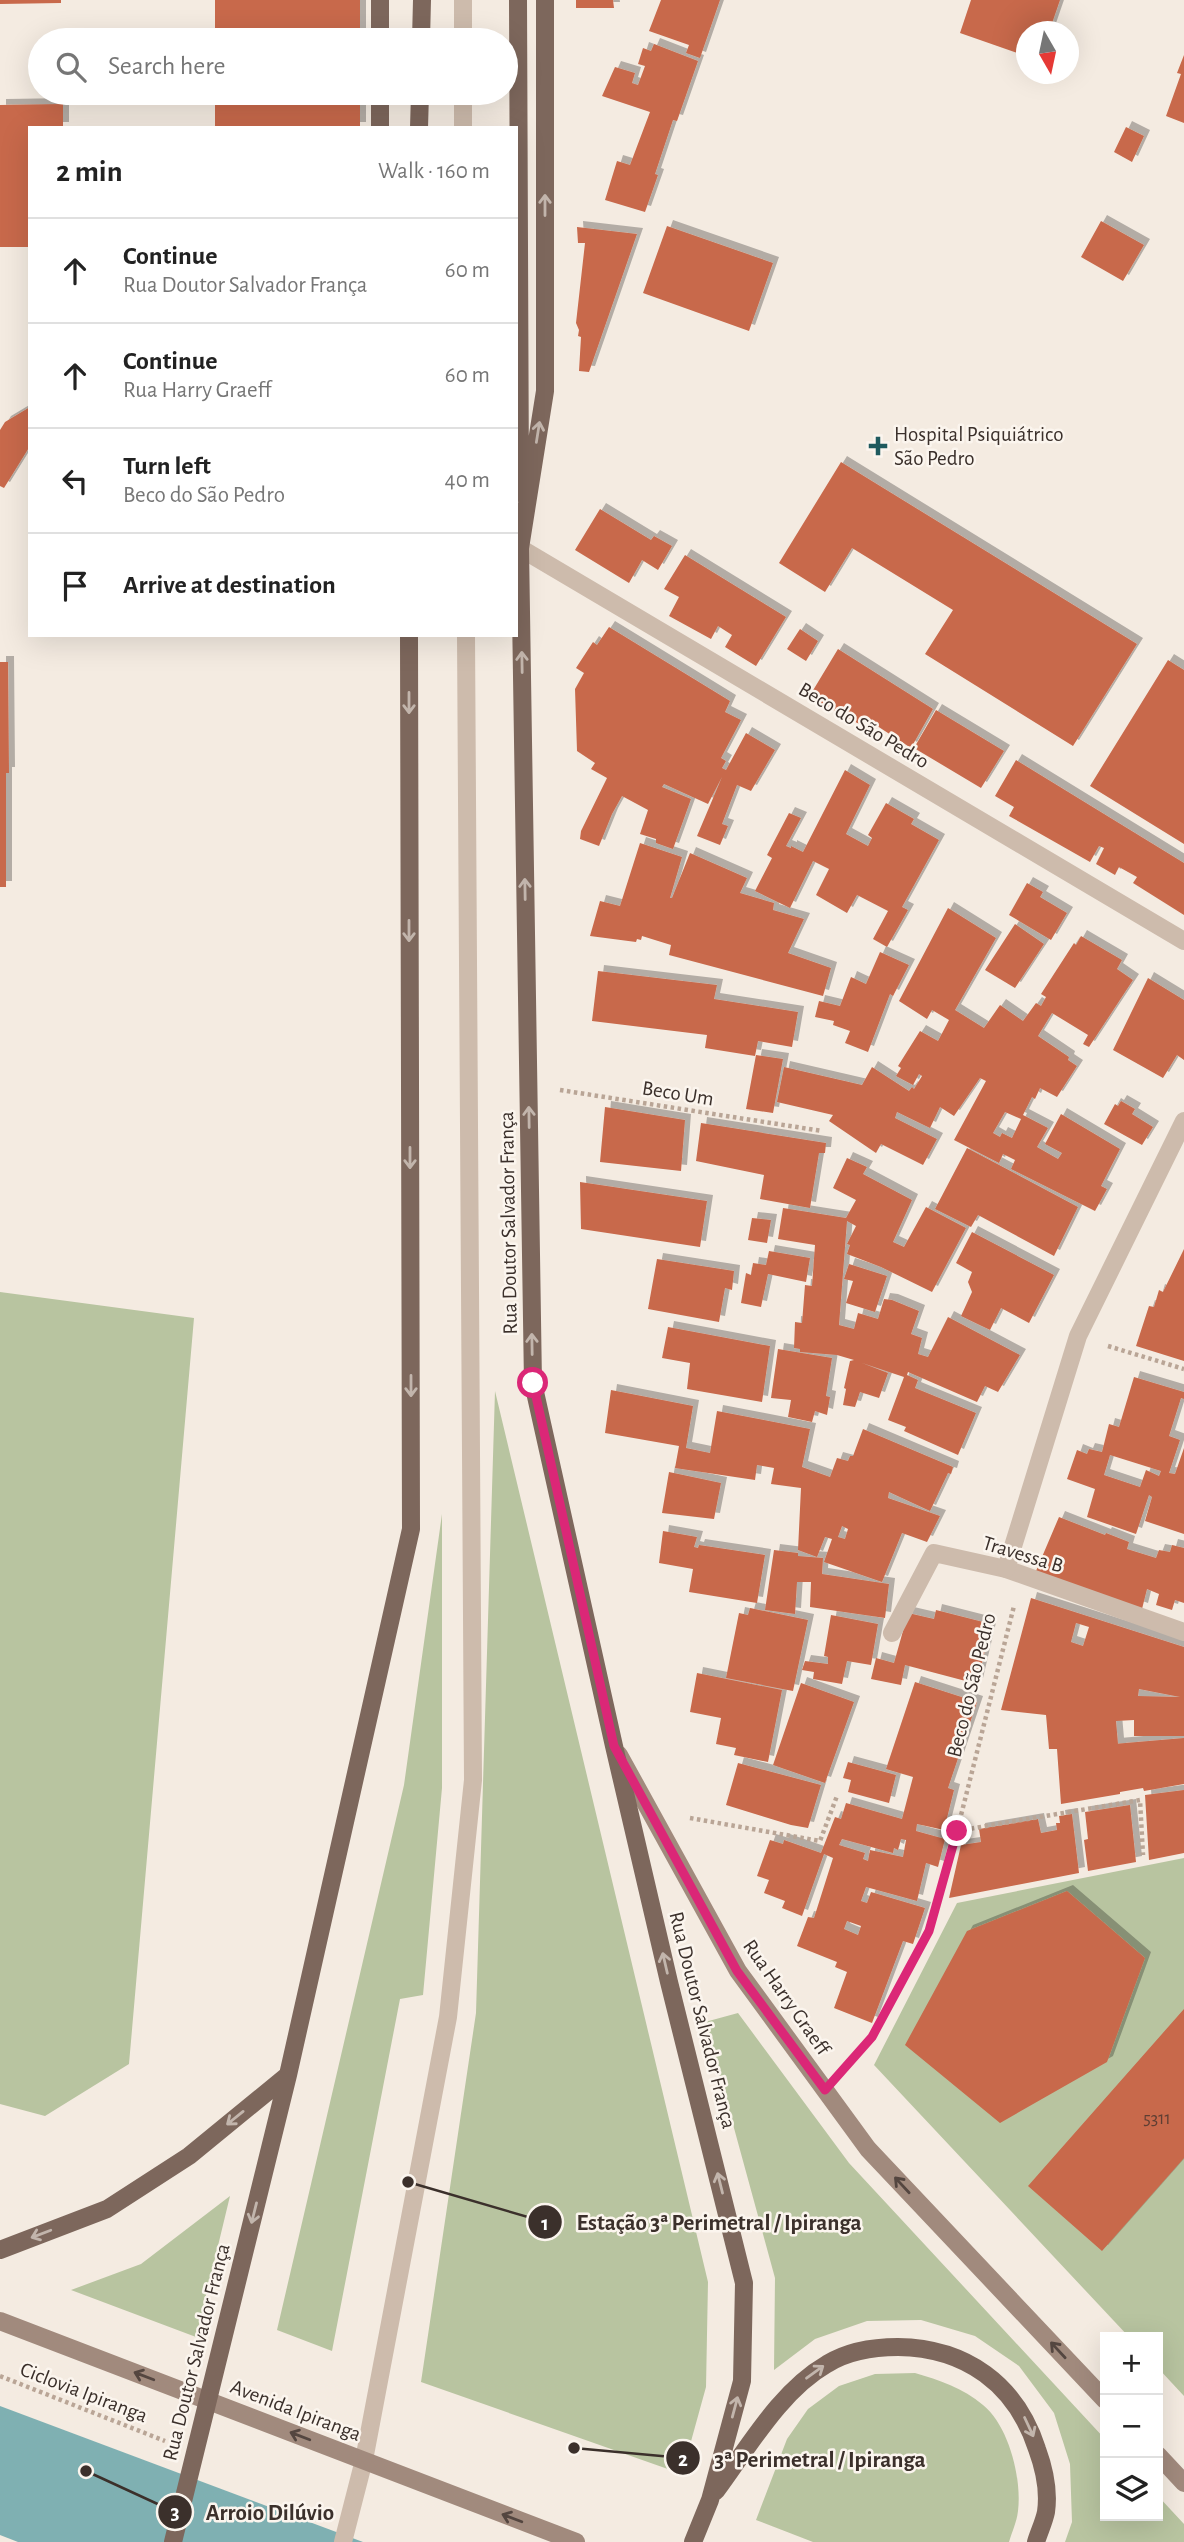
<!DOCTYPE html>
<html lang="en">
<head>
<meta charset="utf-8">
<style>
	:root { --surface:#fff; --page:#f2f2f2; --text:#222; --muted:#767676; --line:#e0e0e0 }
	body { margin:0; font-family:"Alegreya Sans",sans-serif; background:var(--page); color:var(--text) }
	.controls { position:absolute; right:21px; bottom:21px; display:grid; overflow:hidden; border-radius:0px; box-shadow:0 7px 28px #0002 }
	.controls button { width:63px; height:63px; display:grid; place-items:center; padding:0; border:0; border-bottom:2px solid var(--line); background:var(--surface); color:var(--text); font:35px sans-serif }
	.compass { position:absolute; left:1016px; top:21px; width:63px; height:63px; border-radius:50%; background:var(--surface); box-shadow:0 7px 28px #0002; rotate:171deg }
	.stop { position:absolute; width:21px; height:21px; margin:-16px; border:5px solid #db2777; border-radius:50%; background:#fff }
	.stop.end { background:#db2777; border-color:#fff; box-shadow:0 2px 7px #0008 }
	.list { margin:0; padding:0; list-style:none }
	h2 { display:flex; justify-content:space-between; align-items:center; height:91px; margin:0; padding:0 28px; font-size:30px }
	h2 small { font-size:23px; font-weight:400; color:var(--muted) }
	.list li { display:grid; grid-template-columns:46px 1fr auto; gap:21px; align-items:center; box-sizing:border-box; height:105px; padding:0 28px; border-top:2px solid var(--line) }
	.list b { display:block; font-size:26px; white-space:nowrap }
	.list p { margin:0; font-size:23px; white-space:nowrap; color:var(--muted) }
	.list em { font-size:23px; font-style:normal; color:var(--muted) }
	.icon { flex:none; width:38px; height:38px; fill:none; stroke:currentColor; stroke-width:2; stroke-linecap:round; stroke-linejoin:round }
	.map { position:relative; flex:none; width:1184px; height:2542px; overflow:hidden }
	.search { position:absolute; background:var(--surface); box-shadow:0 7px 28px #0002; left:28px; top:28px; width:490px; height:77px; display:flex; align-items:center; gap:18px; box-sizing:border-box; padding:0 24px; border-radius:38px; color:var(--muted); font-size:26px }
	.panel { position:absolute; background:var(--surface); box-shadow:0 7px 28px #0002; left:28px; top:126px; width:490px; height:511px; border-radius:0px }
	.map>svg:first-child { display:block }
	.green { fill:#b8c4a0 }
	.water { fill:#7fb0b2 }
	.building { fill:#c8694b; fill-rule:evenodd; filter:url(#shadow) }
	.lines { fill:none; stroke-linecap:round; stroke-linejoin:round }
	.path { stroke:#b9a596; stroke-width:4.5; stroke-dasharray:3.5 3.5; stroke-linecap:butt }
	.service { stroke:#cdbbac; stroke-width:18 }
	.minor { stroke:#cdbbac; stroke-width:18 }
	.secondary { stroke:#a18a7d; stroke-width:18 }
	.primary { stroke:#7d675c; stroke-width:18 }
	.oneway { stroke:#c2b5ac }
	.oneway2 { stroke:#544640 }
	.route { stroke:#db2777; stroke-width:9 }
	.poi-dot { fill:#1f5a5e; stroke:#fbf5ee; stroke-width:2.5 }
	.labels { text-anchor:middle; stroke-width:5; stroke-linejoin:round; paint-order:stroke }
	.number-label { font-size:18px; fill:#5e3e33 }
	.poi-label { font-size:21px; fill:#3b302b; stroke:#fbf5ee; text-anchor:start }
	.street-label { font-size:21px; fill:#3b302b; stroke:#fbf5ee }
	.leader { fill:none; stroke:#3b302b; stroke-width:2.5 }
	.callout-dot { fill:#3b302b; stroke:#fbf5ee; stroke-width:2.5 }
	.mark-label { font-size:21px; text-anchor:middle; font-weight:bold; fill:#fff }
	.callout-label { font-size:23px; text-anchor:middle; font-weight:bold; fill:#3b302b; stroke:#fbf5ee; stroke-width:5; stroke-linejoin:round; paint-order:stroke }
</style>
</head>
<body>
<div class="map">
<svg width="1184" height="2542" viewBox="0 0 1184 2542">
	<defs>
		<filter id="shadow"><feDropShadow dx="6" dy="-6" stdDeviation="0" flood-color="#0004"/></filter>
	</defs>
	<rect width="100%" height="100%" fill="#f4ebe1"/>
	<path class="green" d="M0 1292 194 1318 129 2064 45 2116 0 2104Z
		M495 1391 708 2282 706 2387 682 2474 421 2382 476 2013Z
		M442 1514V1788L423 1995 400 1999 332 2351 277 2330 404 1785Z
		M1184 1858V2396L1158 2368V2337H1129L874 2065 957 1903Z
		M738 2013 849 2163 1105 2439V2516H1158V2496L1184 2524V2542H1065L1072 2522 1070 2464 1054 2413 1019 2366 975 2336 921 2320 867 2321 815 2339 774 2370 775 2278 705 2022Z
		M230 2196 196 2337 71 2290 141 2264Z
		M915 2373C939 2380 963 2388 983 2405 1009 2426 1022 2479 1018 2511 1017 2521 1012 2532 1009 2542H813L756 2520 787 2439 808 2409 839 2386 875 2374Z"/>
	<path class="water" d="M0 2406 363 2542H18L0 2535Z"/>
	<path class="building" d="M0 0H61V3L0 4Z
		M215 0H360V40H215Z
		M576 0H613L614 8H576Z
		M661 0H720L700 58 686 53 689 45 649 31Z
		M971 0H1060L1049 32H1026V56L960 33Z
		M654 44 698 61 677 121 673 120 655 174 658 175 645 212 605 200 617 161 630 165 650 112 602 96 615 67 635 73 632 83 638 85 645 66 638 64 643 48 651 51Z
		M1184 55V123L1166 116 1181 74 1177 73Z
		M215 93H360V128H215Z
		M63 104V128H30V247H0V105Z
		M1126 127 1144 136 1132 162 1114 152Z
		M1101 221 1144 245 1123 281 1081 257Z
		M667 226 773 263 749 331 643 293Z
		M577 227 637 234 589 372 579 371 581 337 578 336 579 330 576 323 585 243H578Z
		M30 407V446L4 488 0 486V430L5 422Z
		M841 462 1137 644 1073 746 925 654 953 610 852 548 825 592 779 563Z
		M600 509 651 540 654 536 672 546 658 570 642 560 629 583 575 550Z
		M685 555 786 617 756 666 725 647 732 635 718 626 711 639 669 616 679 597 664 589Z
		M609 627 730 701 725 712 741 720 721 758 726 761 722 768 726 770 746 733 775 750 751 791 737 785 722 824 728 826 720 845 697 836 722 777 708 804 664 784 662 787 691 799 673 849 656 843V839L640 834 648 810 622 796 612 814 599 846 580 839 581 831 607 778 591 769 595 763 577 751 575 689 584 673 576 668 593 642 597 645Z
		M800 629 818 641 806 661 787 649Z
		M838 649 933 709 911 748 865 718 861 725 814 700 812 692Z
		M1168 660 1184 670V844L1090 786Z
		M0 662H8L9 773H6V887H0Z
		M936 710 1004 751 981 788 914 748Z
		M1016 760 1184 863V915L1133 883 1137 877 1119 867 1115 875 1096 864 1104 848 1099 846 1090 862 1009 816 1014 807 995 796Z
		M845 770 870 785 846 834 868 846 872 838 868 835 886 803 914 819 911 824 939 840 902 907 908 910 887 947 873 939 888 911 857 895 847 913 816 895 829 869 813 861 790 908 755 891 772 858 767 855 789 813 801 818 786 846 791 848V846L803 852Z
		M640 843 682 857 670 898H672L690 853 747 878 740 893 774 903 773 910 804 919 788 953 831 968 823 996 669 955 671 945 642 936 641 940 637 939 636 942 590 936 600 901 620 906Z
		M1027 883 1043 892 1040 897 1067 913 1051 940 1009 915Z
		M948 908 996 938 955 1010 984 1028 1000 1005 1023 1021 1036 1003 1041 1006 1046 997 1041 994 1074 943 1076 945 1081 936 1122 960 1117 969 1133 980 1089 1047 1083 1044 1088 1035 1052 1013 1038 1036 1069 1057 1068 1060 1077 1066 1057 1097 1040 1088 1035 1099 1032 1097 1023 1115 1048 1128 1037 1147 1058 1159 1062 1153 1045 1144 1061 1114 1120 1149 1101 1186 1107 1189 1095 1211 1011 1169 1015 1160 1003 1154 999 1163 954 1140 986 1081 980 1078 954 1116 940 1107 930 1128 897 1112 895 1118 937 1139 923 1165 881 1144 876 1153 829 1121 833 1115 777 1102 784 1067 862 1085 872 1067 909 1091 912 1087 914 1089 922 1076 919 1074 913 1085 896 1076 901 1068 898 1066 920 1031 938 1041 949 1020 932 1010 927 1019 899 1001ZM1005 1112 1021 1119 1012 1138 1002 1133 1000 1137 993 1133Z
		M1015 924 1044 944 1015 988 985 970Z
		M880 952 909 965 893 996 890 994 868 1052 845 1043 850 1031 833 1025 834 1021 815 1017 819 1001 840 1006 851 977 866 984Z
		M598 971 717 985 714 999 798 1012 792 1047 758 1041 755 1056 705 1048 707 1035 592 1021Z
		M1148 978 1184 1000V1060L1177 1055 1163 1078 1113 1050Z
		M756 1055 783 1059 773 1113 746 1109Z
		M1121 1101 1135 1109 1132 1114 1153 1127 1142 1145 1104 1124 1115 1104 1118 1106Z
		M605 1107 685 1120 681 1171 600 1162Z
		M701 1123 826 1143 825 1153H819L810 1208 760 1199 764 1175 696 1161Z
		M967 1148 1078 1207 1054 1256 978 1215 971 1227 935 1209Z
		M847 1158 867 1167 863 1174 912 1200 893 1242 904 1247 926 1207 966 1228 932 1292 881 1267 847 1254 850 1245 847 1244 856 1226 847 1221 839 1325 854 1329 858 1313 878 1319 884 1299 892 1300 919 1311 911 1334 922 1338 918 1354 928 1357 948 1317 1020 1355 998 1392 985 1386 977 1402 908 1372 907 1375 918 1380 915 1388 976 1413 958 1455 904 1431 906 1427 888 1420 904 1377 862 1363 888 1373 879 1398 860 1392 855 1407 843 1405 846 1389 844 1388 850 1361 854 1360 837 1355 800 1352V1349L794 1348 795 1322 802 1323 805 1285 812 1286 815 1245 778 1239 783 1208 846 1218 856 1200 833 1188Z
		M580 1182 707 1201 700 1247 581 1229Z
		M752 1218 771 1220 767 1243 748 1240Z
		M972 1232 1054 1275 1029 1323 1001 1308 990 1330 961 1316 972 1292 968 1282 972 1272 956 1263Z
		M1184 1249V1361L1136 1346 1149 1306 1154 1307 1159 1290 1163 1292Z
		M769 1251 810 1258 806 1282 768 1274 761 1307 741 1303 746 1273 751 1275 753 1263 766 1265Z
		M657 1259 734 1271 732 1290 725 1288 719 1322 648 1309Z
		M849 1264 887 1276 875 1312 846 1303 853 1281 844 1279Z
		M668 1327 770 1346 762 1402 687 1389 690 1363 662 1358Z
		M778 1349 832 1358 826 1396 830 1397 827 1415 815 1411 812 1422 788 1417 791 1400 771 1398Z
		M1134 1377 1184 1392V1399L1181 1398 1169 1436 1180 1440 1169 1473 1175 1474 1184 1448V1534L1145 1521 1152 1497 1149 1495 1136 1534 1087 1517 1095 1489 1067 1479 1077 1450 1087 1454 1089 1449 1102 1452 1109 1424 1119 1427ZM1110 1455 1161 1471 1159 1476 1146 1470 1140 1487 1104 1475Z
		M611 1390 693 1406 686 1448 710 1453 717 1411 810 1429 802 1467 830 1477 837 1458 848 1461 850 1456H853L863 1429 953 1467 951 1474 948 1473 930 1511 889 1492 888 1498 940 1516 927 1542 902 1533 882 1582 824 1562 832 1539 825 1537 817 1557 798 1550 801 1488 771 1484 774 1468 757 1465 755 1480 675 1468 679 1446 605 1433ZM842 1526 848 1529 845 1539 838 1537Z
		M669 1472 721 1483 714 1519 662 1513Z
		M1059 1517 1105 1535 1106 1533 1129 1542 1127 1549 1156 1558 1159 1550 1170 1552 1172 1545 1184 1548V1603L1175 1600 1172 1610 1156 1605 1159 1594 1147 1589 1142 1609 1036 1571Z
		M663 1531 697 1537 694 1547 698 1548 699 1545 765 1555 757 1603 689 1592 693 1569 659 1563Z
		M774 1550 798 1553V1556L823 1558 822 1574 889 1584 885 1618 810 1607 811 1582H797L795 1614 765 1610Z
		M1031 1598 1184 1647V1736H1134V1720L1116 1721 1118 1744H1114L1184 1738V1784L1144 1791 1143 1788 1120 1792V1794L1061 1804 1057 1749H1049L1046 1715 1001 1710ZM1076 1623 1089 1627 1083 1646 1071 1642ZM1139 1689 1180 1697 1138 1696Z
		M750 1608 808 1620 793 1691 726 1678 739 1613 748 1615Z
		M936 1610 991 1624 977 1684 905 1665 901 1685 871 1679 876 1658 894 1663 908 1613 934 1619Z
		M831 1615 878 1624 871 1665 847 1661 842 1684 813 1679 814 1672 802 1670 805 1661 828 1664V1657L824 1656Z
		M697 1673 782 1690 768 1762 734 1755 736 1748 716 1744 721 1718 690 1712Z
		M915 1682 977 1702 948 1788 954 1790 944 1830 917 1824 916 1831 945 1839 938 1867 926 1863 917 1901 866 1887 861 1901 867 1903 871 1892 925 1908 913 1944 903 1941 872 2023 834 2008 847 1972 835 1967 837 1962 797 1946 808 1917 814 1918 833 1858 824 1854 802 1916 782 1908 785 1901 764 1893 769 1880 757 1876 770 1840 783 1844 784 1840 821 1853 835 1817 841 1819 846 1803 902 1819 913 1777 886 1769ZM842 1839 893 1853 894 1848 898 1850 901 1839 906 1840 903 1857 870 1850 868 1861 863 1859 865 1853 839 1845ZM847 1921 861 1926 858 1935 844 1929Z
		M801 1683 854 1702 825 1783 773 1765Z
		M848 1762 896 1775 889 1803 848 1792 851 1780 843 1778Z
		M738 1763 821 1785 808 1828 791 1825 726 1805Z
		M1184 1790V1853L1149 1860 1145 1795Z
		M1130 1805 1136 1862 1088 1871 1084 1840 1088 1839 1085 1812Z
		M1072 1814 1079 1873 949 1898 961 1845 981 1842 979 1829 1038 1819 1041 1833 1057 1830 1056 1823H1060L1059 1816Z
		M1067 1891 1145 1958 1107 2062 1000 2123 905 2045 967 1931Z
		M1184 2009V2158L1102 2251 1028 2186Z"/>
	<g class="lines">
		<path class="path" d="M560 1090 822 1131
			M1108 1346 1184 1369
			M690 1818 820 1841 837 1796
			M957 1831 1140 1800 1143 1855
			M846 2066 872 2037 929 1932 957 1831 1014 1606
			M0 2376 165 2441"/>
		<path class="service" d="M463 0V40
			M463 93V128
			M892 1633 934 1553 1006 1569 1184 1632
			M343 2542 364 2460 448 2017 473 1780 466 635"/>
		<path class="minor" d="M520 548 1184 941
			M1006 1569 1078 1336 1184 1121"/>
		<path class="secondary" d="M619 1755 738 1971 868 2149 1105 2400
			M0 2321 576 2542
			M1158 2455 1184 2483"/>
		<path class="primary" d="M380 0V40
			M518 0 520 493
			M545 0V391L520 548 533 1383 614 1746 669 1982 744 2283 742 2381 710 2500 693 2542
			M421 40 422 0
			M380 93V128
			M419 128 420 93
			M0 2250 107 2209 189 2156 288 2075
			M716 2491C748 2448 780 2391 827 2364 848 2351 874 2347 898 2347 966 2348 1016 2384 1037 2449 1044 2468 1049 2491 1046 2512 1044 2522 1039 2532 1036 2542
			M173 2542 288 2075 411 1529 409 635"/>
	</g>
	<defs><path id="oneway-shaft" d="M-6 0H5M1.5-3L5.5 0L1.5 3" fill="none" stroke-width="1.6" stroke-linecap="round" stroke-linejoin="round" transform="scale(1.75)"/></defs>
	<g class="oneway">
		<use href="#oneway-shaft" transform="translate(545 205) rotate(-90)"/>
		<use href="#oneway-shaft" transform="translate(538 432) rotate(-81)"/>
		<use href="#oneway-shaft" transform="translate(522 662) rotate(-91)"/>
		<use href="#oneway-shaft" transform="translate(409 703) rotate(90)"/>
		<use href="#oneway-shaft" transform="translate(525 889) rotate(-91)"/>
		<use href="#oneway-shaft" transform="translate(409 931) rotate(90)"/>
		<use href="#oneway-shaft" transform="translate(529 1117) rotate(-91)"/>
		<use href="#oneway-shaft" transform="translate(410 1158) rotate(90)"/>
		<use href="#oneway-shaft" transform="translate(532 1344) rotate(-91)"/>
		<use href="#oneway-shaft" transform="translate(411 1386) rotate(90)"/>
		<use href="#oneway-shaft" transform="translate(665 1963) rotate(-103)"/>
		<use href="#oneway-shaft" transform="translate(235 2118) rotate(141)"/>
		<use href="#oneway-shaft" transform="translate(720 2183) rotate(-104)"/>
		<use href="#oneway-shaft" transform="translate(254 2213) rotate(104)"/>
		<use href="#oneway-shaft" transform="translate(41 2234) rotate(159)"/>
		<use href="#oneway-shaft" transform="translate(815 2372) rotate(-36)"/>
		<use href="#oneway-shaft" transform="translate(735 2407) rotate(-75)"/>
		<use href="#oneway-shaft" transform="translate(1029 2427) rotate(65)"/>
	</g>
	<g class="oneway2">
		<use href="#oneway-shaft" transform="translate(902 2185) rotate(-133)"/>
		<use href="#oneway-shaft" transform="translate(1058 2350) rotate(-133)"/>
		<use href="#oneway-shaft" transform="translate(144 2376) rotate(-159)"/>
		<use href="#oneway-shaft" transform="translate(300 2436) rotate(-159)"/>
		<use href="#oneway-shaft" transform="translate(512 2518) rotate(-159)"/>
	</g>
	<g class="lines">
		<path class="route" d="M533 1383 614 1746 737 1971 825 2090 872 2037 929 1931 957 1831"/>
	</g>
	<path class="poi-dot" d="M874.5 435.5h7v7h7v7h-7v7h-7v-7h-7v-7h7z"/>
	<g class="labels">
		<g class="number-label">
			<text x="1157" y="2124">5311</text>
		</g>
		<g class="poi-label">
			<text x="894" y="441">Hospital Psiquiátrico<tspan x="894" dy="24">São Pedro</tspan></text>
		</g>
		<g class="street-label">
			<text transform="translate(864 725) rotate(31)" y="7">Beco do São Pedro</text>
			<text transform="translate(678 1093) rotate(9)" y="7">Beco Um</text>
			<text transform="translate(508 1223) rotate(-91)" y="7">Rua Doutor Salvador França</text>
			<text transform="translate(1023 1554) rotate(17)" y="7">Travessa B</text>
			<text transform="translate(971 1685) rotate(-76)" y="7">Beco do São Pedro</text>
			<text transform="translate(787 1997) rotate(55)" y="7">Rua Harry Graeff</text>
			<text transform="translate(703 2020) rotate(76)" y="7">Rua Doutor Salvador França</text>
			<text transform="translate(196 2352) rotate(-76)" y="7">Rua Doutor Salvador França</text>
			<text transform="translate(84 2392) rotate(21)" y="7">Ciclovia Ipiranga</text>
			<text transform="translate(296 2410) rotate(21)" y="7">Avenida Ipiranga</text>
		</g>
	</g>
	<path class="leader" d="M408 2182L545 2222M574 2448L683 2458M86 2471L175 2512"/>
	<g class="callout-dot">
		<circle cx="408" cy="2182" r="7"/>
		<circle cx="574" cy="2448" r="7"/>
		<circle cx="86" cy="2471" r="7"/>
		<circle cx="545" cy="2222" r="18"/>
		<circle cx="683" cy="2458" r="18"/>
		<circle cx="175" cy="2512" r="18"/>
	</g>
	<g class="mark-label">
		<text x="545" y="2230">1</text>
		<text x="683" y="2466">2</text>
		<text x="175" y="2519">3</text>
	</g>
	<g class="callout-label">
		<text x="719" y="2230">Estação 3ª Perimetral / Ipiranga</text>
		<text x="820" y="2467">3ª Perimetral / Ipiranga</text>
		<text x="270" y="2520">Arroio Dilúvio</text>
	</g>
</svg>
<div class="controls">
<button>+</button>
<button>−</button>
<button><svg class="icon" aria-label="layers" viewBox="0 0 24 24"><path d="M12 4l9 5-9 5-9-5zM3 14l9 5 9-5"/></svg></button>
</div>
<svg class="compass" viewBox="-18 -18 36 36"><path d="M0-13l5 13h-10z" fill="#e53935"/><path d="M0 13l5-13h-10z" fill="#767676"/></svg>
<div class="stop" style="left:533px;top:1383px"></div>
<div class="stop end" style="left:957px;top:1831px"></div>
<div class="search"><svg class="icon" aria-label="search" viewBox="0 0 24 24"><circle cx="10" cy="10" r="6"/><path d="M15 15l6 6"/></svg>Search here</div>
<section class="panel">
<h2>2 min<small>Walk · 160 m</small></h2>
<ul class="list">
<li><svg class="icon" aria-label="ahead" viewBox="0 0 24 24"><path d="M12 20V5M6 11l6-6 6 6"/></svg><div><b>Continue</b><p>Rua Doutor Salvador França</p></div><em>60 m</em></li>
<li><svg class="icon" aria-label="ahead" viewBox="0 0 24 24"><path d="M12 20V5M6 11l6-6 6 6"/></svg><div><b>Continue</b><p>Rua Harry Graeff</p></div><em>60 m</em></li>
<li><svg class="icon" aria-label="left" viewBox="0 0 24 24"><path d="M17 20v-9H6M10 6l-5 5 5 5"/></svg><div><b>Turn left</b><p>Beco do São Pedro</p></div><em>40 m</em></li>
<li><svg class="icon" aria-label="arrive" viewBox="0 0 24 24"><path d="M6 21V4h12l-3 4 3 4H6"/></svg><div><b>Arrive at destination</b></div></li>
</ul>
</section>
</div>
</body>
</html>
